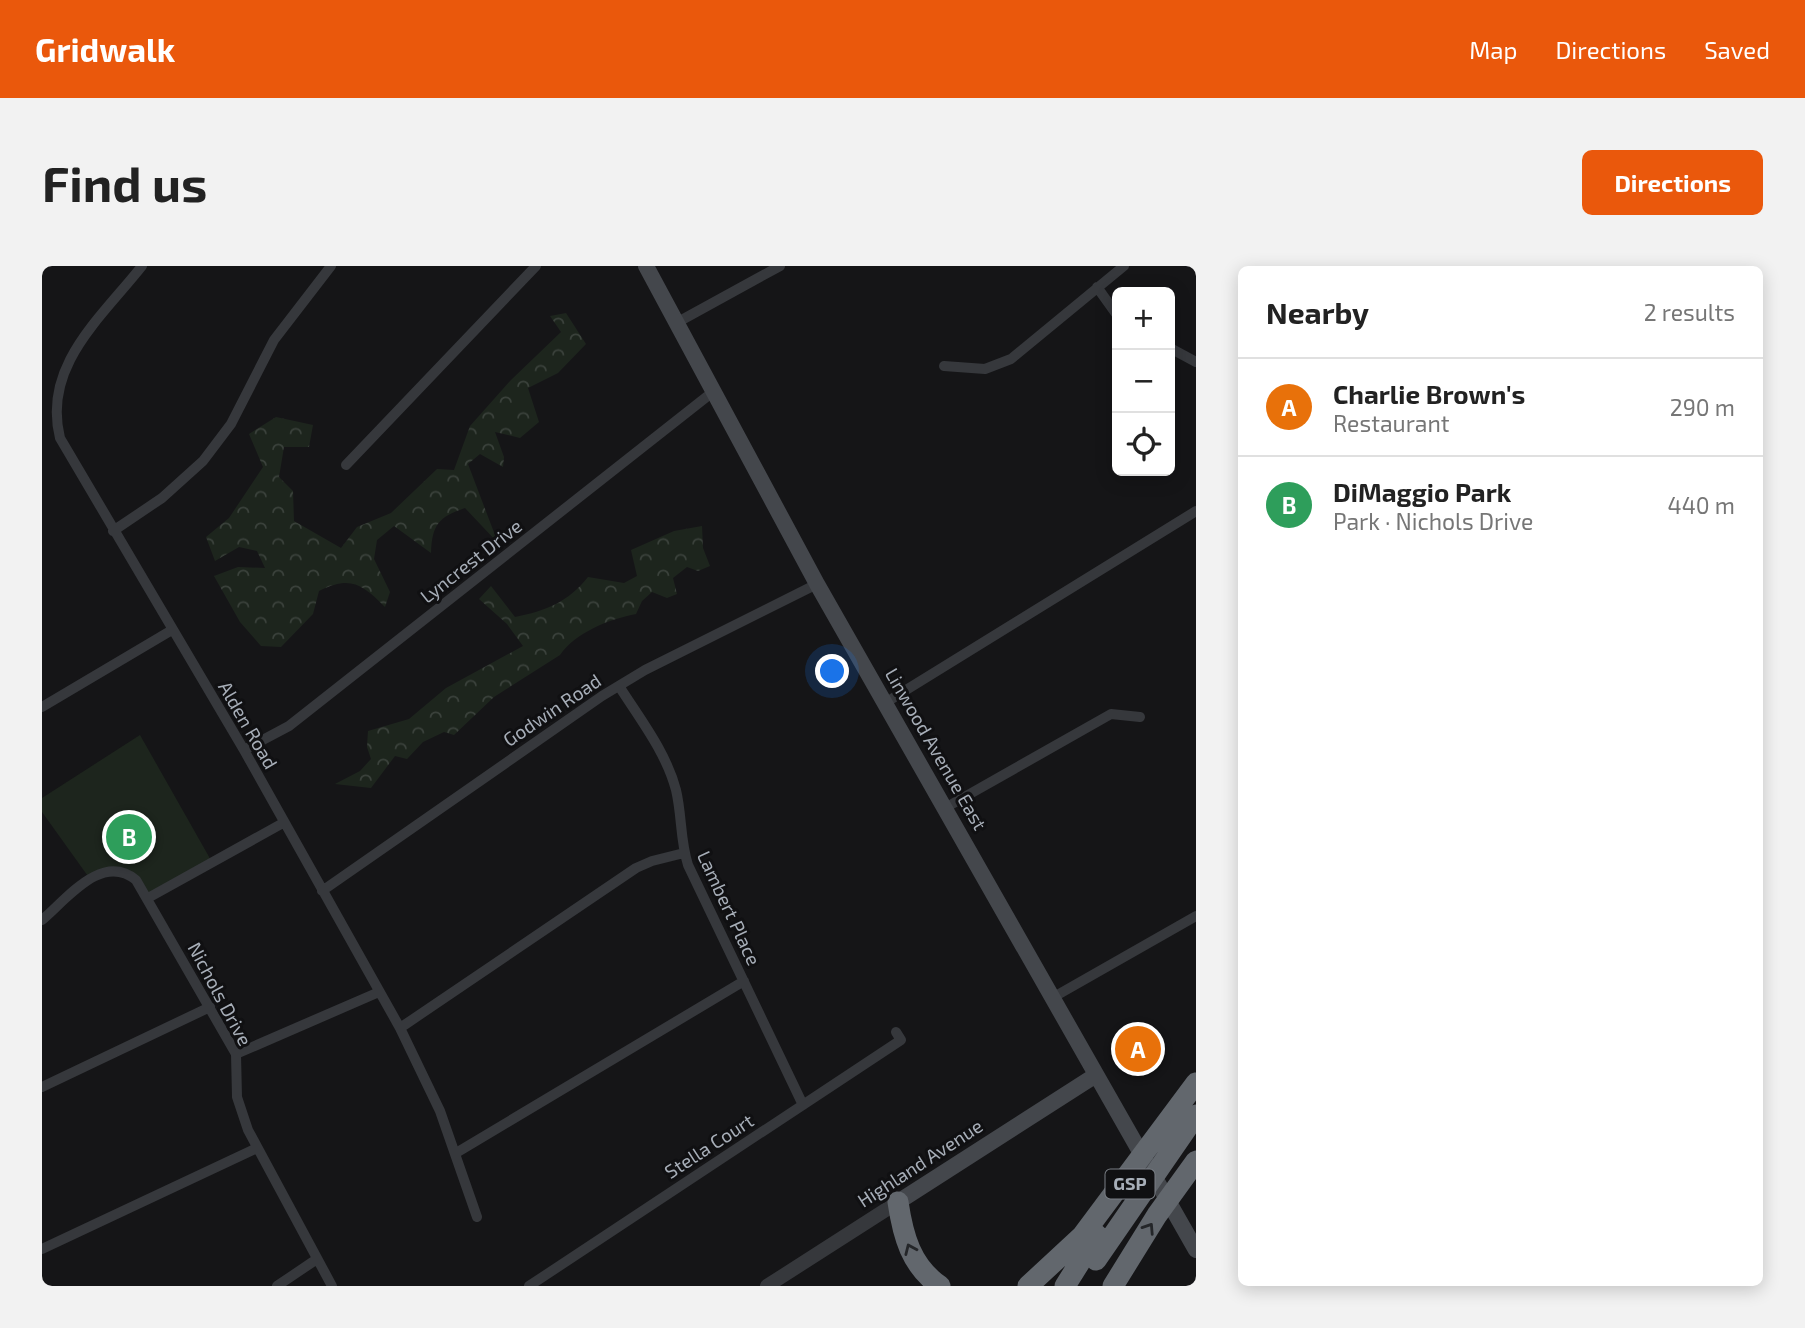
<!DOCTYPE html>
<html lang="en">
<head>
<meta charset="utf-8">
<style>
	:root { --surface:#fff; --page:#f2f2f2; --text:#222; --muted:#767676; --line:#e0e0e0; --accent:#ea580c }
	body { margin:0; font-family:"Exo 2",sans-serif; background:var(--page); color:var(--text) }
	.controls { position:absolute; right:21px; top:21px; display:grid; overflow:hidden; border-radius:10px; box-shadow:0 4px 18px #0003 }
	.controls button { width:63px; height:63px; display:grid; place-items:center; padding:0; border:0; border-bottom:2px solid var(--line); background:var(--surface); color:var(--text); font:35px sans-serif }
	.you { position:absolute; left:791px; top:406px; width:24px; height:24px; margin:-18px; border:5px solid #fff; border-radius:50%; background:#1a73e8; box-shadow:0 0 0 10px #1a73e833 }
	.badge { display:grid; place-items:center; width:46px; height:46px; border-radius:50%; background:var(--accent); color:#fff; font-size:23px; font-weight:700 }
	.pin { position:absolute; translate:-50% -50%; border:4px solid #fff; box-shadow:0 2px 7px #0006 }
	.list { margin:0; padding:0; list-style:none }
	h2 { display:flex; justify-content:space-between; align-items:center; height:91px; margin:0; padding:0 28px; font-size:30px }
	h2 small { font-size:23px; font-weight:400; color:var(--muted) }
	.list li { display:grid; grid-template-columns:46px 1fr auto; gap:21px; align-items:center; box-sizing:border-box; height:98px; padding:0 28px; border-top:2px solid var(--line) }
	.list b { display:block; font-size:26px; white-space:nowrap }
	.list p { margin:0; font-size:23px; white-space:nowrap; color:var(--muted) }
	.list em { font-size:23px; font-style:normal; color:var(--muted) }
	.icon { flex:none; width:38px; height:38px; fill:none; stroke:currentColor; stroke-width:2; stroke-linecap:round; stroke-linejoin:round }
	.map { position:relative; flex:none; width:1154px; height:1020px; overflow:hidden; border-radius:10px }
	header { display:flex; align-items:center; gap:42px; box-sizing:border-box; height:98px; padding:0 35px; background:var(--accent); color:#fff }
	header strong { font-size:33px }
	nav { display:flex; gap:38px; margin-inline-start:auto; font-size:24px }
	.intro { display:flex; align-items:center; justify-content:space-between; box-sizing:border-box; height:168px; padding:0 42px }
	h1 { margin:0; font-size:49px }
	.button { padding:18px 32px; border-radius:10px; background:var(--accent); color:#fff; font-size:24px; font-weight:700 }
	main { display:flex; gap:42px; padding:0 42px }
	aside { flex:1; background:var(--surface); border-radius:10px; box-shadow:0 4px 18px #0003 }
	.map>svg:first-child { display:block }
	.green { fill:#1d251d }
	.forest { fill:url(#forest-crowns) }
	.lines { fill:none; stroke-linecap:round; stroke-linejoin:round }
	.minor { stroke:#36383c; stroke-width:10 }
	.tertiary { stroke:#36383c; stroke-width:14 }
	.secondary { stroke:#44474c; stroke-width:16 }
	.motorway { stroke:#62676d; stroke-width:21 }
	.oneway { stroke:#242629 }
	.labels { text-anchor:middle; stroke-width:6; stroke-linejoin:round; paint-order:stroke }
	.shield { fill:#101012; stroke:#7a7f86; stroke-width:2 }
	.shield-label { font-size:18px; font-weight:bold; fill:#a7aeb8 }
	.street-label { font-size:19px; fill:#a7aeb8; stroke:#101012 }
</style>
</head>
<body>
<header>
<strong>Gridwalk</strong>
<nav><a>Map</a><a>Directions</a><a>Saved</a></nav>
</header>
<div class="intro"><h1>Find us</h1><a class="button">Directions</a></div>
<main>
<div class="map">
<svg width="1154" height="1020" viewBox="0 0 1154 1020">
	<defs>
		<pattern id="forest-crowns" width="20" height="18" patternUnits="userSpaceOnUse" patternTransform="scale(1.75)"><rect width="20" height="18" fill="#1d251d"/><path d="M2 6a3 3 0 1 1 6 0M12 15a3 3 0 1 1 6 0" fill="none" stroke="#3b423c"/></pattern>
	</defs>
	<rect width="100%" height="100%" fill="#151517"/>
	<path class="green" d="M98 469 170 596 106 632 86 608 48 613 0 546V532Z"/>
	<path class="forest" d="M524 47 544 78 516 107 486 122 497 156 478 172 453 166 462 191 461 201 438 188 426 198 456 277 423 242C397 251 390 258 389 287L352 260 335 274 332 293 348 326 343 341C319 317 308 310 277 325L271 348 239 381 219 380 198 356 172 310 196 301 223 302 215 285 197 281 173 295 164 271 187 252 221 201 207 168 234 151 271 159 267 181H242L237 211 251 225 252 255 299 282 315 261 349 247 395 203 412 204 428 160 469 114 519 66 508 50Z
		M660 260 661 282 668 300 656 305 645 301 631 312 635 328 625 332 610 326 600 335 594 348C568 353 534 366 518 389L452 431 412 469 402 466 381 476 365 493 353 490 329 522 293 518 318 505 329 493 325 481 326 465 367 453 404 422 481 380 465 358 437 333 449 320 473 351C504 345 526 336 546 311L582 317 595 310 589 284 632 265Z"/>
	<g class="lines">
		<path class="minor" d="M100 0C59 52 0 100 18 172L202 484 358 762 398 845 435 951
			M1055 21 1075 49
			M636 56 738 0
			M1128 82 1154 96
			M902 100 943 103 969 93 1082 0
			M304 199 494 0
			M71 265 120 232 161 195 189 158 232 74 289 0
			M577 420C598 453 624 486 634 524 640 549 638 574 646 599L761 839
			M843 437 1154 245
			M0 441 130 364
			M202 484 247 460 672 125
			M903 542 1069 448 1098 451
			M280 625 560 430 603 404 775 318
			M106 632 241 557
			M0 654C25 633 60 586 94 614L194 788 195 831 206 864 290 1020
			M1010 732 1154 650
			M358 762 594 602 610 595 642 587
			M194 788 337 726
			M0 821 168 741
			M414 887 702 715
			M0 983 215 882
			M235 1020 275 993
			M487 1020 859 774 854 766"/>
		<path class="tertiary" d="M725 1020 856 936"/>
		<path class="secondary" d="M604 0 775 318 1154 984
			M856 936 1054 809"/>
		<path class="motorway" d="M856 936C861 970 869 1000 898 1020
			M1054 994 1154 849
			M986 1020 1040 970 1154 817
			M1023 1020 1055 969
			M1071 1020 1115 949 1154 895"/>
	</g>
	<defs><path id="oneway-chevron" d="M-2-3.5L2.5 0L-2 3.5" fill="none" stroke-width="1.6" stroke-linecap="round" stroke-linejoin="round" transform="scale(1.75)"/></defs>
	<g class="oneway">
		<use href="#oneway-chevron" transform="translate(1107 962) rotate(-57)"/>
		<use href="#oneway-chevron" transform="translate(868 983) rotate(-114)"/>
	</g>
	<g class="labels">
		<rect class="shield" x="1063.5" y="903.5" width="49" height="29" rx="5"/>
		<g class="shield-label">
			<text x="1088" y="924">GSP</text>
		</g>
		<g class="street-label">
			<text transform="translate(429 295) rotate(-38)" y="7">Lyncrest Drive</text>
			<text transform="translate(510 444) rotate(-34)" y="7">Godwin Road</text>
			<text transform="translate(206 459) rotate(60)" y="7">Alden Road</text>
			<text transform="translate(894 483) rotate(60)" y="7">Linwood Avenue East</text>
			<text transform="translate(687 642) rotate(65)" y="7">Lambert Place</text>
			<text transform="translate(178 728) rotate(62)" y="7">Nichols Drive</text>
			<text transform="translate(667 880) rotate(-33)" y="7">Stella Court</text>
			<text transform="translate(878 897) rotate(-33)" y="7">Highland Avenue</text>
		</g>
	</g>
</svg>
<div class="controls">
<button>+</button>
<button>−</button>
<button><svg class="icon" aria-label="locate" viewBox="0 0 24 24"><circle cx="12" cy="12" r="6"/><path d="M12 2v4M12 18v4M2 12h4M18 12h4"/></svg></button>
</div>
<div class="you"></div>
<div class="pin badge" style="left:1096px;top:783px;background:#e8710a">A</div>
<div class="pin badge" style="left:87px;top:571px;background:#2e9e5b">B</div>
</div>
<aside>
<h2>Nearby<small>2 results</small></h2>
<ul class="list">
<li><span class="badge" style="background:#e8710a">A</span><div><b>Charlie Brown's</b><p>Restaurant</p></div><em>290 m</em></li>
<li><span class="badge" style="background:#2e9e5b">B</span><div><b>DiMaggio Park</b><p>Park · Nichols Drive</p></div><em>440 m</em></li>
</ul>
</aside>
</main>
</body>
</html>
